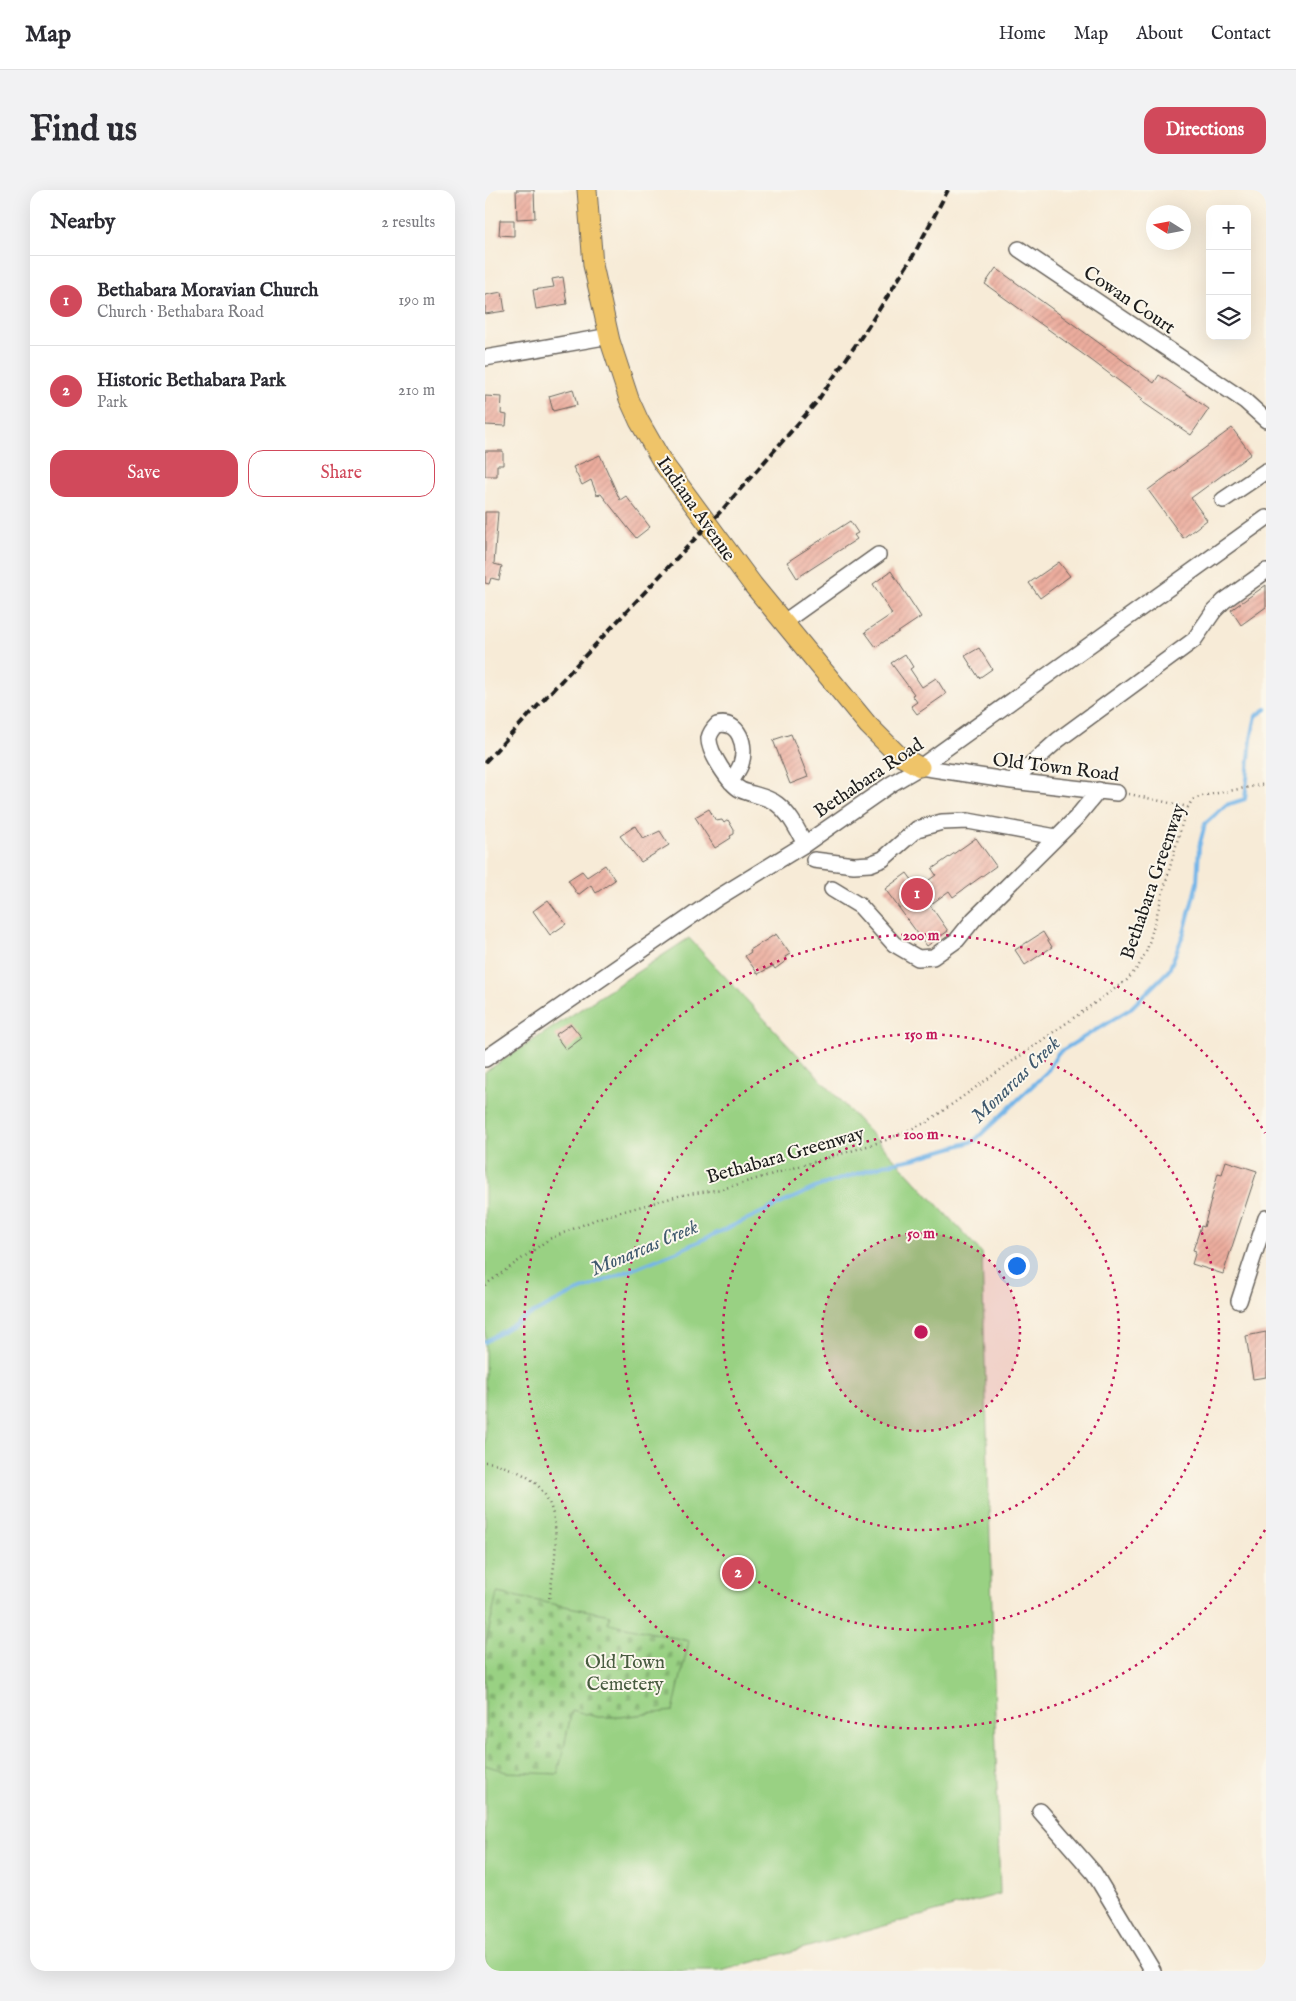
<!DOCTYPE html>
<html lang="en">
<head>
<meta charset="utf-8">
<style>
	:root { --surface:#fff; --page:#f2f2f3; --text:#2b2b33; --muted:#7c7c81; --line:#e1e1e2; --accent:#d1495b }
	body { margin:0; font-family:"IM FELL English",serif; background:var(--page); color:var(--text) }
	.controls { position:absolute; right:15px; top:15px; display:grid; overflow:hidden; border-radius:10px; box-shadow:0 5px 20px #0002 }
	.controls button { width:45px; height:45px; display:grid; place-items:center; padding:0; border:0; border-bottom:1px solid var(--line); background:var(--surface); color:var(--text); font:25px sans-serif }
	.compass { position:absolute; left:661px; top:15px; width:45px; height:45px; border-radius:50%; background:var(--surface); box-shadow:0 5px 20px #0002; rotate:281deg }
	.you { position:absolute; left:531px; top:1075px; width:18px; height:18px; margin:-12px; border:4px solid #fff; border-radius:50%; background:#1a73e8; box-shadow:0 0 0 8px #1a73e833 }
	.badge { display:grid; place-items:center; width:32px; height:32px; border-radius:50%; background:var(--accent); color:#fff; font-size:16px; font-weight:700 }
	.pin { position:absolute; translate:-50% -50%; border:2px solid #fff; box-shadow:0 1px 5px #0006 }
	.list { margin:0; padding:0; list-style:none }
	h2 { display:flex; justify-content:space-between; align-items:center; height:65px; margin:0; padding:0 20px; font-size:21px }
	h2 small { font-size:16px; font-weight:400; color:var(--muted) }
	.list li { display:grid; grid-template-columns:32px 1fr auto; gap:15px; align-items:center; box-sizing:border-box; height:90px; padding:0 20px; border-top:1px solid var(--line) }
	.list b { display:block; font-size:19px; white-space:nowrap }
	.list p { margin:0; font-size:16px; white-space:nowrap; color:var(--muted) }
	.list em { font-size:16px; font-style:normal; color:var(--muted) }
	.actions { display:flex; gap:10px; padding:15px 20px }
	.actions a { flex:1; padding:11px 0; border:1px solid var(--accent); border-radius:15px; text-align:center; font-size:18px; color:var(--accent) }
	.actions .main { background:var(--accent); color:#fff }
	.icon { flex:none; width:28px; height:28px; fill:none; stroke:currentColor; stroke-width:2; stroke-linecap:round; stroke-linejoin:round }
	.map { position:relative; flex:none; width:781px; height:1781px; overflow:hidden; border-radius:15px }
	header { display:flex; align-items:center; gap:30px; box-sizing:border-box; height:70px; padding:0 25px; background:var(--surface); border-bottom:1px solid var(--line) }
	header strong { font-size:24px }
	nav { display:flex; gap:28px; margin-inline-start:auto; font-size:18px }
	.intro { display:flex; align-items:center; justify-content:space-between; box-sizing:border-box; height:120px; padding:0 30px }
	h1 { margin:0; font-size:35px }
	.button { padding:12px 22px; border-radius:15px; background:var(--accent); color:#fff; font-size:18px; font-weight:700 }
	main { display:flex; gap:30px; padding:0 30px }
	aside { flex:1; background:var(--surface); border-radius:15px; box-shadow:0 5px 20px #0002 }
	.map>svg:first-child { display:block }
	.green { fill:#99d183; stroke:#5a7650 }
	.cemetery { fill:url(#cemetery-stones); stroke:#5a7650 }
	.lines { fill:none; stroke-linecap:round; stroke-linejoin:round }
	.stream { stroke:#74b5e8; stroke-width:4 }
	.building { fill:url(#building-hatch) }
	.minor-casing { stroke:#69645d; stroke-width:18 }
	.major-casing { stroke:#69645d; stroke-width:21 }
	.path { stroke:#69645d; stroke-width:2.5; stroke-dasharray:1 4; stroke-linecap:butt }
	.minor { stroke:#fff; stroke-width:15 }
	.major { stroke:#efc469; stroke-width:19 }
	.rail { stroke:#1c1c1c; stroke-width:4; stroke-dasharray:8 4; stroke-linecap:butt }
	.ring { fill:none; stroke:#c2185b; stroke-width:2.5; stroke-dasharray:2.5 5 }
	.labels { text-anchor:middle; stroke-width:4; stroke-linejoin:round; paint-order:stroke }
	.street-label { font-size:19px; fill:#1c1c1c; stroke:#fbf7ec }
	.park-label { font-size:19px; fill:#485b40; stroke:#fbf7ec }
	.water-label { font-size:20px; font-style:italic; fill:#3f596e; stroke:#fbf7ec }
	.centre { fill:#c2185b; stroke:#fbf7ec; stroke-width:2.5 }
	.ring-label { font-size:15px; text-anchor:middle; font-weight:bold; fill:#c2185b; stroke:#fbf7ec; stroke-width:4; stroke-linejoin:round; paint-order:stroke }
</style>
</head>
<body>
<header>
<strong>Map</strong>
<nav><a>Home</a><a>Map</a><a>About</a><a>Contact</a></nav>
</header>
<div class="intro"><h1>Find us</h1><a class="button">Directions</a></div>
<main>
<aside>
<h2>Nearby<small>2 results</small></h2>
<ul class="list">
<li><span class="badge">1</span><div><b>Bethabara Moravian Church</b><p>Church · Bethabara Road</p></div><em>190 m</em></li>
<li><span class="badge">2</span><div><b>Historic Bethabara Park</b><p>Park</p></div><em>210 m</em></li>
</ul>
<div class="actions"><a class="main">Save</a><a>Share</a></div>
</aside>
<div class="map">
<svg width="781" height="1781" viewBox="0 0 781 1781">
	<defs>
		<pattern id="cemetery-stones" width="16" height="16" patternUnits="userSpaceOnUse" patternTransform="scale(1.25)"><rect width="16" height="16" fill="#99d183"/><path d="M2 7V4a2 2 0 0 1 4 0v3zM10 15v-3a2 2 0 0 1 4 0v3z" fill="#83b371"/></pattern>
		<pattern id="building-hatch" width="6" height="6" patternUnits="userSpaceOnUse" patternTransform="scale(1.25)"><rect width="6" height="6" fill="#ecad9e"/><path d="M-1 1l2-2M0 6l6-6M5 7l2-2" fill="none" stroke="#ca9488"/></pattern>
	</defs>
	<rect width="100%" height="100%" fill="#fbf7ec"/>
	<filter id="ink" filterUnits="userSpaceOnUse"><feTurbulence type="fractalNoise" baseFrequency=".02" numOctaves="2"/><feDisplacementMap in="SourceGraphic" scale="10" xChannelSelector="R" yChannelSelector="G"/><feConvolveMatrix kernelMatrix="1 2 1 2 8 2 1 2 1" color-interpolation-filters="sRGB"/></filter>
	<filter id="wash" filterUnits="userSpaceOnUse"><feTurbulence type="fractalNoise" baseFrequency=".0096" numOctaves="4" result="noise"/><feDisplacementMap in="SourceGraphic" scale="20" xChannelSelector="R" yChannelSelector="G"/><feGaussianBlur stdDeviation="1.12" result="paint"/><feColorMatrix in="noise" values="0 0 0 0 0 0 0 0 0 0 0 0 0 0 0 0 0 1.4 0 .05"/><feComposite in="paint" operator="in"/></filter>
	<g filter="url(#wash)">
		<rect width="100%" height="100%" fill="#f7ebd7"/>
		<path class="green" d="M204 748 497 1063 515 1704 236 1781H0V882Z"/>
		<path class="cemetery" d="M12 1403 125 1425 123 1433 204 1451 188 1521 135 1527H112L87 1520 73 1584 21 1582 0 1575V1458Z"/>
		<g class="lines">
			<path class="stream" d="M0 1152 39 1128 86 1104 193 1061 334 996 402 974 428 969 489 951 562 882 573 863 645 819 684 780 699 743 712 693 714 657 720 634 741 615 760 609 766 549 771 526 781 519"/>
		</g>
		<g id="blocks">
			<path class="building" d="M31 0H49L50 28 32 29Z
				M15 30H29V46L14 45Z
				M511 78 669 193 674 185 724 219 706 245 656 211 658 209 606 170 500 94Z
				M78 87 82 114 51 119 48 100 69 97 67 89Z
				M17 102 20 121 0 124V105Z
				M88 199 92 215 68 221 64 206Z
				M0 206 17 207 16 224 22 225 21 236 0 235Z
				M747 238 766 264 706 308 722 330 698 348 663 300Z
				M0 261H18V275H12V286H0Z
				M115 265 135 310 141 306 165 337 151 348 116 304 112 305 106 290 97 295 88 277Z
				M0 322H13L9 374 17 376 14 390 6 388 4 394 0 393Z
				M365 331 373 343 369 345 372 349 312 388 302 372Z
				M574 372 585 386 555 408 544 393Z
				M406 381 436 427 391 457 380 442 407 424 388 394Z
				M781 395V417L756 435 746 420Z
				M494 458 507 479 494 488 480 466Z
				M420 464 428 477 425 479 437 497 451 488 461 504 432 524 426 516 432 512 427 505 429 504 406 473Z
				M306 544 323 587 305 594 288 550Z
				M224 619 231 631 237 630 239 633 243 630 249 640V644L245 646 246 648 230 658 210 627Z
				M150 636 158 649 175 641 184 655 156 672 135 646Z
				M491 648 511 676 468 707 464 701 445 715 463 741 442 756 400 699 422 683 433 698 451 685 447 679Z
				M120 675 130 690 111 703 106 695 93 705 83 690 97 681 102 687Z
				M63 710 81 734 65 745 48 721Z
				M558 742 567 757 540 775 530 760Z
				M291 744 305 764 300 767 302 770 290 779 288 776 273 784 260 766 266 762 265 760Z
				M86 834 97 848 81 860 70 845Z
				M741 971 772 981 738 1084 707 1074 711 1061 708 1060 716 1036 719 1037 733 983 737 984Z
				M781 1142V1187L768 1189 761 1146Z"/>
		</g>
	</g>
	<g filter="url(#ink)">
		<use href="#blocks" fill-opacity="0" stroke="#69645d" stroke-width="1"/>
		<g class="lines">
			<defs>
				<path id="minor" d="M534 59 760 211 781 230
					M0 168 125 146
					M738 310 781 281
					M299 432 393 365
					M435 577 527 591 632 603
					M527 591 573 550 709 450 729 421 739 411 781 381
					M246 592C249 586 254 580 256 574 262 556 254 529 232 535 228 539 225 543 224 548 223 561 244 594 256 600 267 605 282 606 292 614 305 624 312 639 320 654
					M329 670 369 675 385 674 398 669 432 639 457 632 483 631 571 647
					M347 699 375 716 409 754 433 768 448 767 472 750 489 729 591 628 614 600
					M0 869 234 707 320 654 406 594 435 577 781 328
					M754 1111 781 1028
					M555 1621 609 1683 668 1781"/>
				<path id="major" d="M102 0 108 75 125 151 144 209 154 231 178 273 268 395 383 535 413 565 435 577"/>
			</defs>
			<use href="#minor" class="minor-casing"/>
			<use href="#major" class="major-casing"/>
			<path class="path" d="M644 604 703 617
				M0 1095 64 1049 114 1028 197 1005 237 999 366 961 401 950 442 932 642 790 653 777 662 760 700 623 707 610 717 606 781 594
				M0 1272C9 1272 17 1276 26 1279 85 1300 71 1362 64 1410"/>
			<use href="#minor" class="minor"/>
			<use href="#major" class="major"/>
			<path class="rail" d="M0 572 237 320 331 213 383 137 428 66 463 0"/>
		</g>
	</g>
	<circle cx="436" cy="1142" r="99" fill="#c2185b" fill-opacity=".12"/>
	<g class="ring">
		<circle cx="436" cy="1142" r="99"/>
		<circle cx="436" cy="1142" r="198"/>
		<circle cx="436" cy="1142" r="298"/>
		<path d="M780 1340A397 397 0 1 1 780 943"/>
	</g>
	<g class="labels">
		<g class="street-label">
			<text transform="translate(645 109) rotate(34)" y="7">Cowan Court</text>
			<text transform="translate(212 318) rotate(55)" y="7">Indiana Avenue</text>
			<text transform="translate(571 576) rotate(7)" y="7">Old Town Road</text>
			<text transform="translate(383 587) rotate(-34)" y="7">Bethabara Road</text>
			<text transform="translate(667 691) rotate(-71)" y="7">Bethabara Greenway</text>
			<text transform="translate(300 964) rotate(-16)" y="7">Bethabara Greenway</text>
		</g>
		<g class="park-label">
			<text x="140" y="1478">Old Town<tspan x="140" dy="22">Cemetery</tspan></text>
		</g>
		<g class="water-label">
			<text transform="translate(530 889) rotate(-44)" y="7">Monarcas Creek</text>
			<text transform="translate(159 1057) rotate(-23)" y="7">Monarcas Creek</text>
		</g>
	</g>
	<circle cx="436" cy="1142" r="8" class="centre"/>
	<g class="ring-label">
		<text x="436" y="750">200 m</text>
		<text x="436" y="849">150 m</text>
		<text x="436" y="949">100 m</text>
		<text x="436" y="1048">50 m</text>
	</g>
</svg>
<div class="controls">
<button>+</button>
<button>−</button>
<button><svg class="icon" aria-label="layers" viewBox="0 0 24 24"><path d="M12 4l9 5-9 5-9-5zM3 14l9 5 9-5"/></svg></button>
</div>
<svg class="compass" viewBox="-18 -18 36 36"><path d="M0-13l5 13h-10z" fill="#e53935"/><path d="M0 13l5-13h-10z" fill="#7c7c81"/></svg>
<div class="you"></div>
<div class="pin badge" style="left:432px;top:704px">1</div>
<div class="pin badge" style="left:253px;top:1383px">2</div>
</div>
</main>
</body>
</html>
